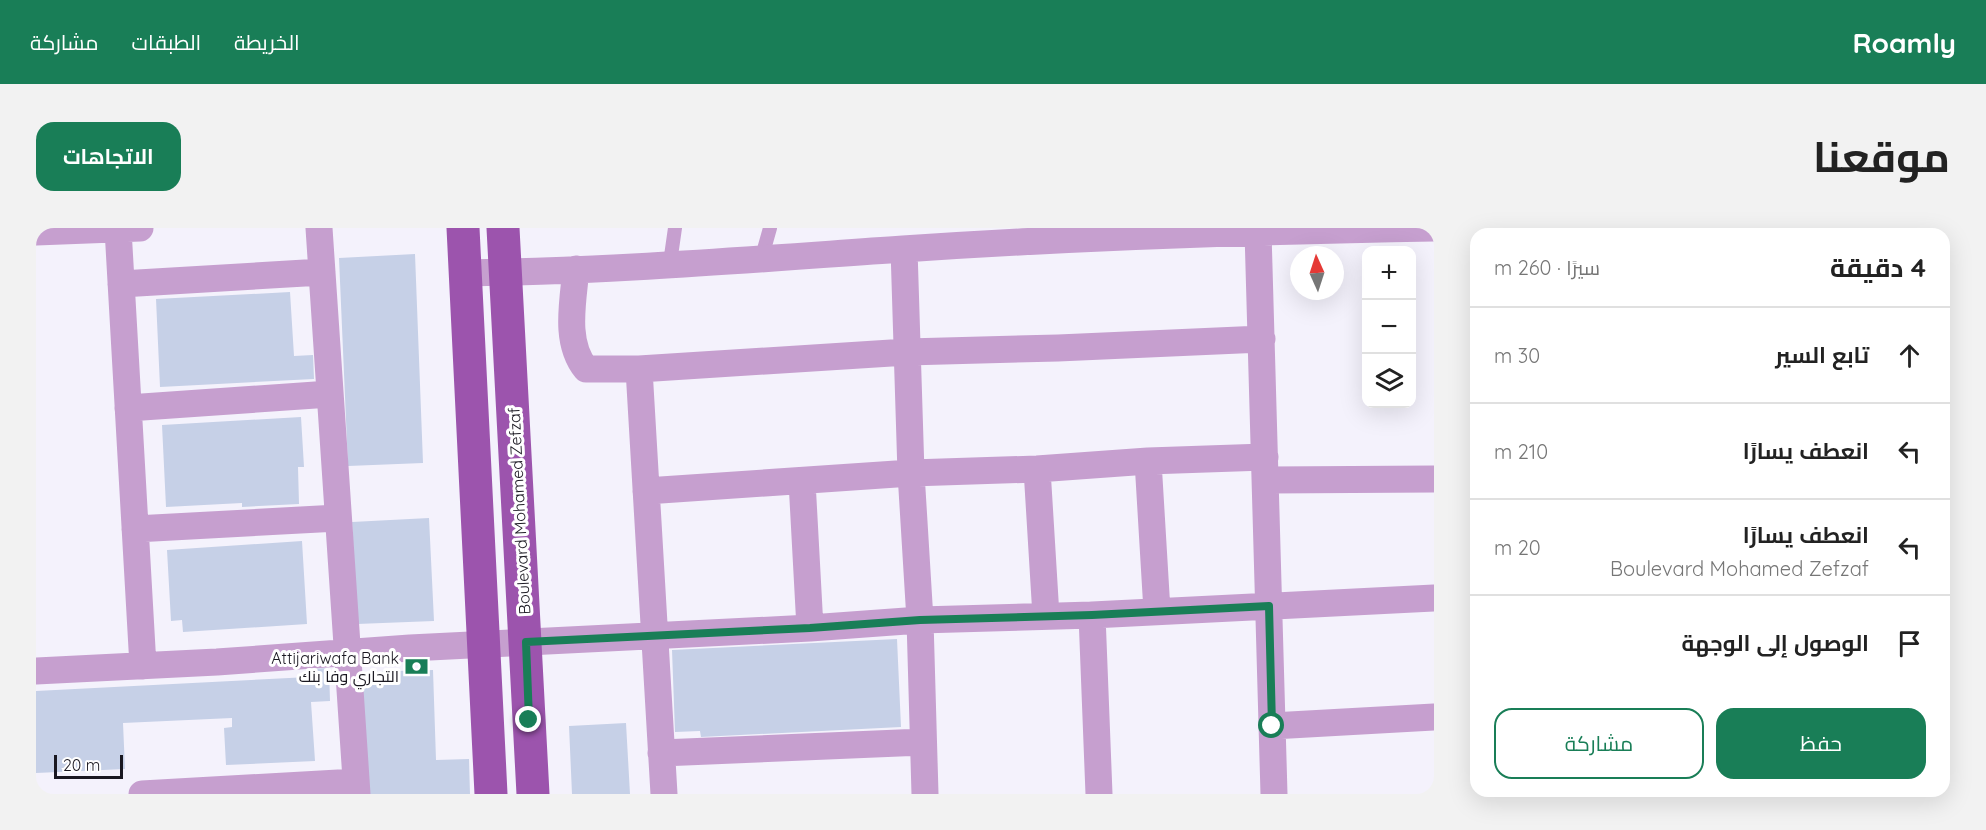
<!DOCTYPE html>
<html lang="ar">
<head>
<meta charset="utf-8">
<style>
	:root { --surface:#fff; --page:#f2f2f2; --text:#222; --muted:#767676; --line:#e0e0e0; --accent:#197e57 }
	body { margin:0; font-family:Quicksand,Cairo,sans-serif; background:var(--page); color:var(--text); direction:rtl }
	.controls { position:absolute; right:18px; top:18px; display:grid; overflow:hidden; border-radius:12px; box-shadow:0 6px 24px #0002 }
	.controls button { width:54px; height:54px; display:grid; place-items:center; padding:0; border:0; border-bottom:2px solid var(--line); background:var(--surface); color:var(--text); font:30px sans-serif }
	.compass { position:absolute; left:1254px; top:18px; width:54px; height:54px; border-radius:50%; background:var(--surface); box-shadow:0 6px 24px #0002; rotate:357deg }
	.scale { position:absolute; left:18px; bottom:15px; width:69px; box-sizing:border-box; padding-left:6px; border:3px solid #1a1821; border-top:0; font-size:16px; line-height:21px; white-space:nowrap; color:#1a1821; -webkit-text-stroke:4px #fff; paint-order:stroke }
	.stop { position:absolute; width:18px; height:18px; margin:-14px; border:4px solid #197e57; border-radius:50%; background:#fff }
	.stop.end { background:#197e57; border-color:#fff; box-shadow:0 2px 6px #0008 }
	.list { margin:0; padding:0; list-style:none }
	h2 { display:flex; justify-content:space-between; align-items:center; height:78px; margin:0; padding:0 24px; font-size:26px }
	h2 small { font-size:20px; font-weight:400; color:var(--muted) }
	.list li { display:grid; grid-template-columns:39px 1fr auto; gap:18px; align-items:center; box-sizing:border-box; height:96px; padding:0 24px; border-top:2px solid var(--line) }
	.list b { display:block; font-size:22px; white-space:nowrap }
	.list p { margin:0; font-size:20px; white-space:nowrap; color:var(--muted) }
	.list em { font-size:20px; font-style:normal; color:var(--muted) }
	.actions { display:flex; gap:12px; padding:18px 24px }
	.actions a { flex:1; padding:14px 0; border:2px solid var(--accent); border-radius:18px; text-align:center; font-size:21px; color:var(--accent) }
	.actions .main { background:var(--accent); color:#fff }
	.icon { flex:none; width:33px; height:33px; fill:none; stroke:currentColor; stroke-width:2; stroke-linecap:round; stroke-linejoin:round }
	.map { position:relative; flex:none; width:1398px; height:566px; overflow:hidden; direction:ltr; border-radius:18px }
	header { display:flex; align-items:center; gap:36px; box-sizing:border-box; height:84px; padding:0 30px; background:var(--accent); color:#fff }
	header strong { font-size:28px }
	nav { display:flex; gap:33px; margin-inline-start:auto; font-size:21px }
	.intro { display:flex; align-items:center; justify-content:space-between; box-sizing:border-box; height:144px; padding:0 36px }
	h1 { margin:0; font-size:42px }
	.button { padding:15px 27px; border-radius:18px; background:var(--accent); color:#fff; font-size:21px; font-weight:700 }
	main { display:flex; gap:36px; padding:0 36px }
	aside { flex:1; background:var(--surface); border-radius:18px; box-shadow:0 6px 24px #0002 }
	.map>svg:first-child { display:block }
	.building { fill:#c6d0e7 }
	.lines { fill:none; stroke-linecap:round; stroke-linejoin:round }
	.service { stroke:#c69fcf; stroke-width:14 }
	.minor { stroke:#c69fcf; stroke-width:27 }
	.primary { stroke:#9c54ad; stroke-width:33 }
	.route { stroke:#197e57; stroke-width:8 }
	.labels { text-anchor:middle; stroke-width:6; stroke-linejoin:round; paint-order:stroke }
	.street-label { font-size:16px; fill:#1a1821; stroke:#fff }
	.poi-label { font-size:16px; fill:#1a1821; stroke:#fff; text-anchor:end }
</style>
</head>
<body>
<header>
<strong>Roamly</strong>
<nav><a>الخريطة</a><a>الطبقات</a><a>مشاركة</a></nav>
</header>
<div class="intro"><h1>موقعنا</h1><a class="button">الاتجاهات</a></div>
<main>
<aside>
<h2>4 دقيقة<small>سيرًا · 260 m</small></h2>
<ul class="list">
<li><svg class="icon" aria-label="ahead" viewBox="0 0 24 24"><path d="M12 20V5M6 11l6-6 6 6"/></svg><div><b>تابع السير</b></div><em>30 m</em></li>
<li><svg class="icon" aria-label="left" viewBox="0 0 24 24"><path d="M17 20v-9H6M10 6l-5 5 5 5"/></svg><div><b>انعطف يسارًا</b></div><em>210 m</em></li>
<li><svg class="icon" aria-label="left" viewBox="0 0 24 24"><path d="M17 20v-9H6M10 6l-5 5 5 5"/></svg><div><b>انعطف يسارًا</b><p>Boulevard Mohamed Zefzaf</p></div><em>20 m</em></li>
<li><svg class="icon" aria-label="arrive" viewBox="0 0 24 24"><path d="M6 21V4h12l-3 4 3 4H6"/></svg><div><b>الوصول إلى الوجهة</b></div></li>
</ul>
<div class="actions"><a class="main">حفظ</a><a>مشاركة</a></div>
</aside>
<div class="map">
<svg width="1398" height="566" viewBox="0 0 1398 566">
	<rect width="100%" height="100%" fill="#f4f2fc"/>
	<path class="building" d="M379 26 387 235 312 238 303 30Z
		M254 64 258 128 277 127 278 151 124 159 120 71Z
		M265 189 268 239H262L263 276 206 279V275L130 279 126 197Z
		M393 290 398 393 321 396 316 294Z
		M266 313 271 396 147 404 146 392 135 393 131 322Z
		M861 411 865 499 665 509 664 503 639 504 636 422Z
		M293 440 294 473 275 474 279 533 190 537 188 500 196 499V490L87 495 89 541 0 545V463L273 449 272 441Z
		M397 442 400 532 433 531 434 566H328L324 444Z
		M590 495 594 566H536L533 498Z"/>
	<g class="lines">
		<path class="service" d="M725 32 734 0
			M634 35 639 0"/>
		<path class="minor" d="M283 0 321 566
			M82 1 107 438
			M0 4 104 0
			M1222 4 1238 566
			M868 21 875 245 884 392 889 566
			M540 41C537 74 528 114 550 141H603L871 124 1022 120 1226 111
			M429 45C575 43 721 31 867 21 1044 9 1221 3 1398 0
			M85 56 286 44
			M603 141 628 566
			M92 180 294 166
			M1112 233 1121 383
			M1001 241 1010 388
			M1230 252 1398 251
			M766 253 774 400
			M610 263 875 245 1001 241 1112 233 1229 229
			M99 301 302 290
			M1056 387 1063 566
			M0 443 181 434 374 420 774 400 884 392 1056 387 1398 370
			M1236 498 1398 489
			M625 525 887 514
			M106 566 320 554"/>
		<path class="primary" d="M427 0 455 566
			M467 0 497 566"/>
	</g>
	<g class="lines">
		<path class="route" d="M493 492 490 414 774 400 884 392 1056 387 1233 378 1236 498"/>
	</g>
	<defs>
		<symbol id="bank-bare" viewBox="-9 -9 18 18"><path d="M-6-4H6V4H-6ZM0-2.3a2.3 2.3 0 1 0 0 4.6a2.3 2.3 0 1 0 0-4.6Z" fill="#197e57" stroke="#fff" stroke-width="2.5" paint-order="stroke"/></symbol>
	</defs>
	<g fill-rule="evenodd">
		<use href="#bank-bare" x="364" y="422" width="33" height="33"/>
	</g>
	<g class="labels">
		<g class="street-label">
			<text transform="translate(483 283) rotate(-93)" y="6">Boulevard Mohamed Zefzaf</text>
		</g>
		<g class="poi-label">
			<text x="363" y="436">Attijariwafa Bank<tspan x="363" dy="18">التجاري وفا بنك</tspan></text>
		</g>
	</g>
</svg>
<div class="controls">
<button>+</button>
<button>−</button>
<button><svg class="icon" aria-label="layers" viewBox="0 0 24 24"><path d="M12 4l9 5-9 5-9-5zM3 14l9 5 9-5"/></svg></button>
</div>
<svg class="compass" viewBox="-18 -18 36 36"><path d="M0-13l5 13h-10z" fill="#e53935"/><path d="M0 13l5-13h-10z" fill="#767676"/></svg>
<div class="scale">20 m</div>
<div class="stop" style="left:1236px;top:498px"></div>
<div class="stop end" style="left:493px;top:492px"></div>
</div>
</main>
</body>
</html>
